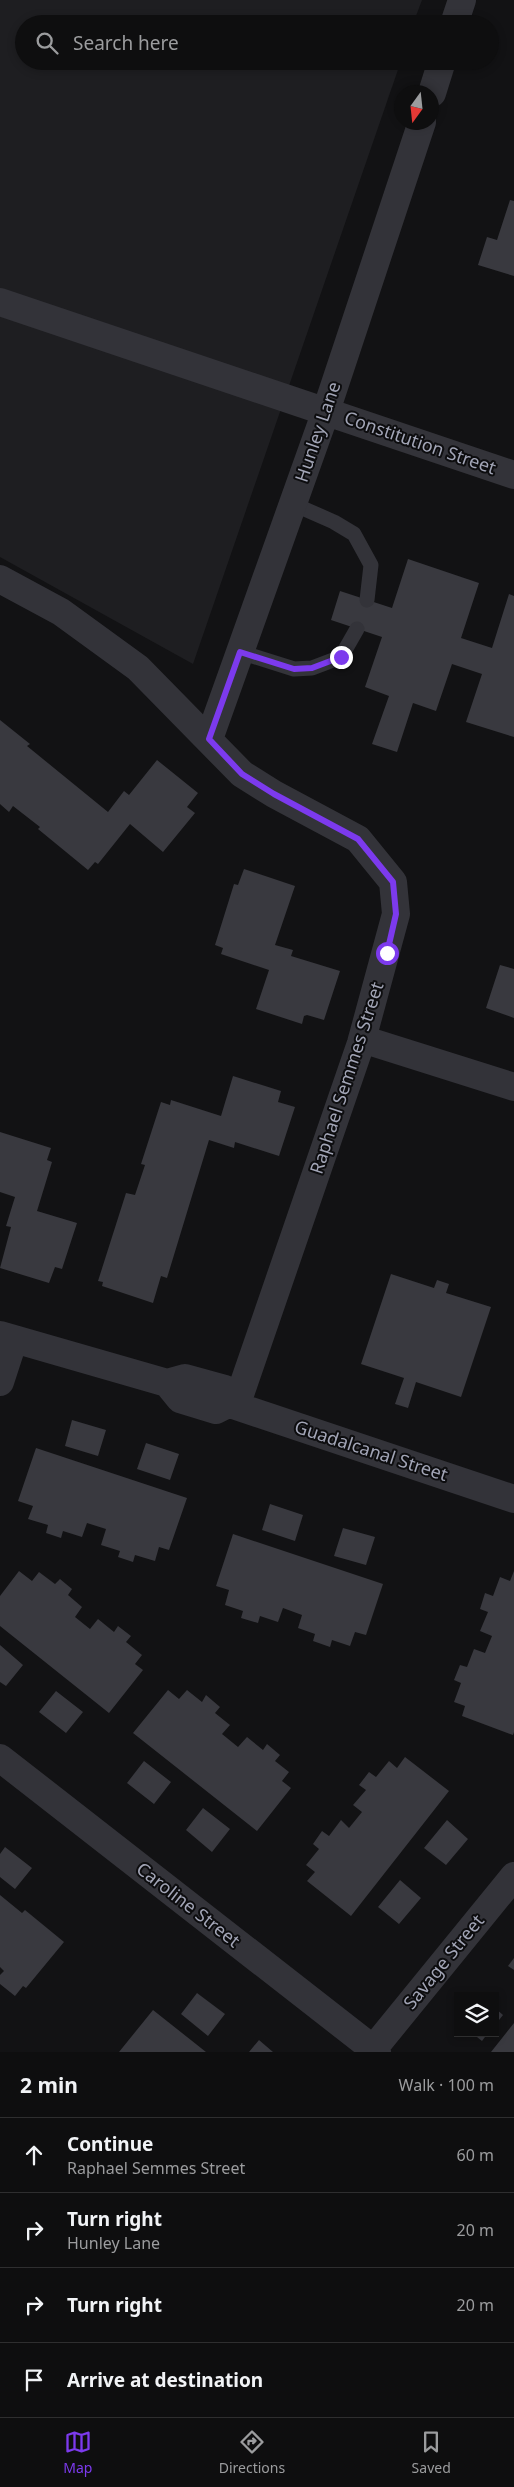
<!DOCTYPE html>
<html lang="en">
<head>
<meta charset="utf-8">
<style>
	:root { --surface:#0e0e0f; --page:#171718; --text:#f1f3f6; --muted:#9b9c9e; --line:#2e2e2f; --accent:#7c3aed }
	body { margin:0; font-family:"Noto Sans",sans-serif; background:var(--page); color:var(--text) }
	.controls { position:absolute; right:15px; bottom:15px; display:grid; overflow:hidden; border-radius:0px; box-shadow:0 2px 8px #0003 }
	.controls button { width:45px; height:45px; display:grid; place-items:center; padding:0; border:0; border-bottom:1px solid var(--line); background:var(--surface); color:var(--text); font:25px sans-serif }
	.compass { position:absolute; left:394px; top:85px; width:45px; height:45px; border-radius:50%; background:var(--surface); box-shadow:0 2px 8px #0003; rotate:195deg }
	.stop { position:absolute; width:15px; height:15px; margin:-11px; border:4px solid #7c3aed; border-radius:50%; background:#fff }
	.stop.end { background:#7c3aed; border-color:#fff; box-shadow:0 1px 5px #0008 }
	.list { margin:0; padding:0; list-style:none }
	h2 { display:flex; justify-content:space-between; align-items:center; height:65px; margin:0; padding:0 20px; font-size:21px }
	h2 small { font-size:16px; font-weight:400; color:var(--muted) }
	.list li { display:grid; grid-template-columns:32px 1fr auto; gap:15px; align-items:center; box-sizing:border-box; height:75px; padding:0 20px; border-top:1px solid var(--line) }
	.list b { display:block; font-size:19px; white-space:nowrap }
	.list p { margin:0; font-size:16px; white-space:nowrap; color:var(--muted) }
	.list em { font-size:16px; font-style:normal; color:var(--muted) }
	.icon { flex:none; width:28px; height:28px; fill:none; stroke:currentColor; stroke-width:2; stroke-linecap:round; stroke-linejoin:round }
	.map { position:relative; flex:none; width:514px; height:2052px; overflow:hidden }
	.search { position:absolute; background:var(--surface); box-shadow:0 2px 8px #0003; left:15px; right:15px; top:15px; height:55px; display:flex; align-items:center; gap:12px; box-sizing:border-box; padding:0 18px; border-radius:28px; color:var(--muted); font-size:19px }
	.sheet { height:365px; background:var(--surface) }
	nav { display:flex; justify-content:space-around; align-items:center; box-sizing:border-box; height:70px; border-top:1px solid var(--line); background:var(--surface); font-size:14px; color:var(--muted) }
	nav a { display:grid; justify-items:center; gap:2px }
	nav .on { color:var(--accent) }
	.map>svg:first-child { display:block }
	.built { fill:#1e1e21 }
	.building { fill:#39393f }
	.lines { fill:none; stroke-linecap:round; stroke-linejoin:round }
	.lane { stroke:#333339; stroke-width:15 }
	.street { stroke:#333339; stroke-width:28 }
	.route { stroke:#7c3aed; stroke-width:6 }
	.labels { text-anchor:middle; stroke-width:4; stroke-linejoin:round; paint-order:stroke }
	.street-label { font-size:18px; fill:#a2a5b6; stroke:#0d0d0f }
</style>
</head>
<body>
<div class="map">
<svg width="514" height="2052" viewBox="0 0 514 2052">
	<rect width="100%" height="100%" fill="#121214"/>
	<path class="built" d="M0 0H422L413 24H24V61H401L193 664 0 557Z"/>
	<path class="building" d="M510 200 514 201V276L478 265 487 237 497 240Z
		M408 559 479 583 461 638 492 648 509 594 514 596V737L466 722 482 674 452 664 436 711 413 703 397 752 372 744 389 696 365 687 382 637 331 620 340 591 392 608Z
		M0 720 30 744 27 746 108 812 124 791 129 795 157 760 198 793 187 807 195 813 163 852 130 824 98 864 95 862 88 870 38 829 40 827 13 806 9 812 0 804Z
		M244 869 295 886 275 945 293 950 291 956 340 971 324 1020 307 1015 304 1016 302 1024 256 1009 269 970 221 954 223 948 215 945 234 884 238 885Z
		M500 965 514 969V1018L486 1008Z
		M233 1076 281 1091 278 1102 295 1107 279 1156 235 1142 234 1148 209 1140 167 1278 161 1276 153 1303 102 1286 103 1282 98 1281 126 1193 135 1195 145 1165 141 1164 161 1102 170 1105 171 1100 221 1116Z
		M0 1132 51 1148 47 1160 52 1162 37 1211 77 1223 62 1269 55 1267 49 1283 0 1268 11 1227 6 1226 15 1197 0 1192Z
		M391 1274 434 1288 437 1280 449 1284 446 1293 491 1307 461 1397 416 1382 408 1408 395 1404 404 1378 361 1364Z
		M72 1420 106 1430 98 1456 65 1446Z
		M146 1443 179 1454 170 1480 137 1469Z
		M36 1448 187 1498 169 1550 159 1547 155 1561 135 1555 133 1562 118 1557 120 1551 101 1545 106 1529 87 1523 82 1537 63 1531 61 1538 46 1533 48 1525 28 1519 33 1506 18 1501Z
		M270 1504 303 1515 295 1541 262 1530Z
		M343 1528 375 1537 366 1565 334 1556Z
		M233 1534 383 1584 366 1635 355 1632 350 1646 332 1640 330 1647 313 1641 315 1634 298 1628 302 1615 283 1608 278 1622 260 1616 258 1623 241 1618 243 1611 225 1605 229 1590 216 1586Z
		M19 1571 32 1581 39 1572 55 1584 60 1579 72 1589 68 1595 82 1607 75 1617 90 1629 98 1619 114 1632 118 1626 131 1636 126 1642 142 1655 135 1664 143 1670 109 1713 0 1626V1596Z
		M514 1571V1732L513 1735 462 1716 465 1706 454 1702 461 1683 454 1680 460 1665 467 1667 474 1649 485 1653 492 1636 480 1631 488 1612 480 1609 485 1593 493 1596 500 1577 510 1581Z
		M0 1645 23 1665 6 1686 0 1682Z
		M168 1690 179 1699 187 1690 202 1702 206 1695 220 1707 215 1713 230 1725 222 1734 238 1747 247 1737 263 1750 267 1744 280 1755 275 1761 289 1772 282 1781 291 1788 257 1831 133 1733Z
		M56 1691 83 1712 66 1733 39 1712Z
		M405 1757 449 1791 351 1916 307 1881 315 1872 306 1865 319 1849 313 1844 322 1831 329 1836 341 1820 349 1828 362 1812 353 1805 366 1790 359 1785 369 1772 376 1777 389 1761 397 1768Z
		M144 1761 171 1782 154 1804 127 1783Z
		M203 1808 230 1829 212 1852 186 1830Z
		M447 1820 468 1839 446 1865 424 1848Z
		M5 1847 32 1868 15 1889 0 1877V1854Z
		M400 1880 421 1898 399 1924 378 1907Z
		M0 1895 22 1913 25 1910 64 1942 26 1988 23 1986 15 1996 0 1984V1975L4 1971 0 1967Z
		M514 1958V1970L508 1966Z
		M197 1993 225 2014 208 2036 181 2014Z
		M495 2008 503 2015 495 2025Z
		M153 2010 206 2052H119Z
		M514 2023V2052H491Z
		M472 2033H488L482 2041Z
		M259 2040 273 2052H249Z"/>
	<g class="lines">
		<path class="lane" d="M293 504 334 522 354 534 371 565 367 600
			M240 652 294 669 312 668 341 657 357 629"/>
		<path class="street" d="M454 24 462 0
			M432 93 442 61
			M0 302 514 475
			M0 579 61 612 138 668 242 774 274 794 358 839 393 882 396 914 361 1043 236 1406
			M209 739 326 411 422 122
			M362 1039 514 1087
			M0 1335 167 1383 185 1378 225 1389 228 1404
			M0 1382 14 1339
			M167 1383 180 1399 216 1410 228 1404 236 1406 514 1499
			M0 1758 377 2052
			M374 2048 514 1876"/>
	</g>
	<g class="lines">
		<path class="route" d="M341 657 312 668 294 669 240 652 209 739 242 774 274 794 358 839 393 882 396 914 387 953"/>
	</g>
	<g class="labels">
		<g class="street-label">
			<text transform="translate(318 432) rotate(-71)" y="6">Hunley Lane</text>
			<text transform="translate(420 443) rotate(19)" y="6">Constitution Street</text>
			<text transform="translate(347 1078) rotate(-72)" y="6">Raphael Semmes Street</text>
			<text transform="translate(371 1451) rotate(18)" y="6">Guadalcanal Street</text>
			<text transform="translate(188 1905) rotate(38)" y="6">Caroline Street</text>
			<text transform="translate(444 1962) rotate(-51)" y="6">Savage Street</text>
		</g>
	</g>
</svg>
<div class="controls">
<button><svg class="icon" aria-label="layers" viewBox="0 0 24 24"><path d="M12 4l9 5-9 5-9-5zM3 14l9 5 9-5"/></svg></button>
</div>
<svg class="compass" viewBox="-18 -18 36 36"><path d="M0-13l5 13h-10z" fill="#e53935"/><path d="M0 13l5-13h-10z" fill="#9b9c9e"/></svg>
<div class="stop" style="left:387px;top:953px"></div>
<div class="stop end" style="left:341px;top:657px"></div>
<div class="search"><svg class="icon" aria-label="search" viewBox="0 0 24 24"><circle cx="10" cy="10" r="6"/><path d="M15 15l6 6"/></svg>Search here</div>
</div>
<section class="sheet">
<h2>2 min<small>Walk · 100 m</small></h2>
<ul class="list">
<li><svg class="icon" aria-label="ahead" viewBox="0 0 24 24"><path d="M12 20V5M6 11l6-6 6 6"/></svg><div><b>Continue</b><p>Raphael Semmes Street</p></div><em>60 m</em></li>
<li><svg class="icon" aria-label="right" viewBox="0 0 24 24"><path d="M7 20v-9h11M14 6l5 5-5 5"/></svg><div><b>Turn right</b><p>Hunley Lane</p></div><em>20 m</em></li>
<li><svg class="icon" aria-label="right" viewBox="0 0 24 24"><path d="M7 20v-9h11M14 6l5 5-5 5"/></svg><div><b>Turn right</b></div><em>20 m</em></li>
<li><svg class="icon" aria-label="arrive" viewBox="0 0 24 24"><path d="M6 21V4h12l-3 4 3 4H6"/></svg><div><b>Arrive at destination</b></div></li>
</ul>
</section>
<nav>
<a class="on"><svg class="icon" aria-label="map" viewBox="0 0 24 24"><path d="M3 6l6-2 6 2 6-2v14l-6 2-6-2-6 2zM9 4v14M15 6v14"/></svg>Map</a>
<a><svg class="icon" aria-label="directions" viewBox="0 0 24 24"><path d="M12 3l9 9-9 9-9-9zM9 14v-3h6M13 9l2 2-2 2"/></svg>Directions</a>
<a><svg class="icon" aria-label="saved" viewBox="0 0 24 24"><path d="M7 4h10v16l-5-4-5 4z"/></svg>Saved</a>
</nav>
</body>
</html>
